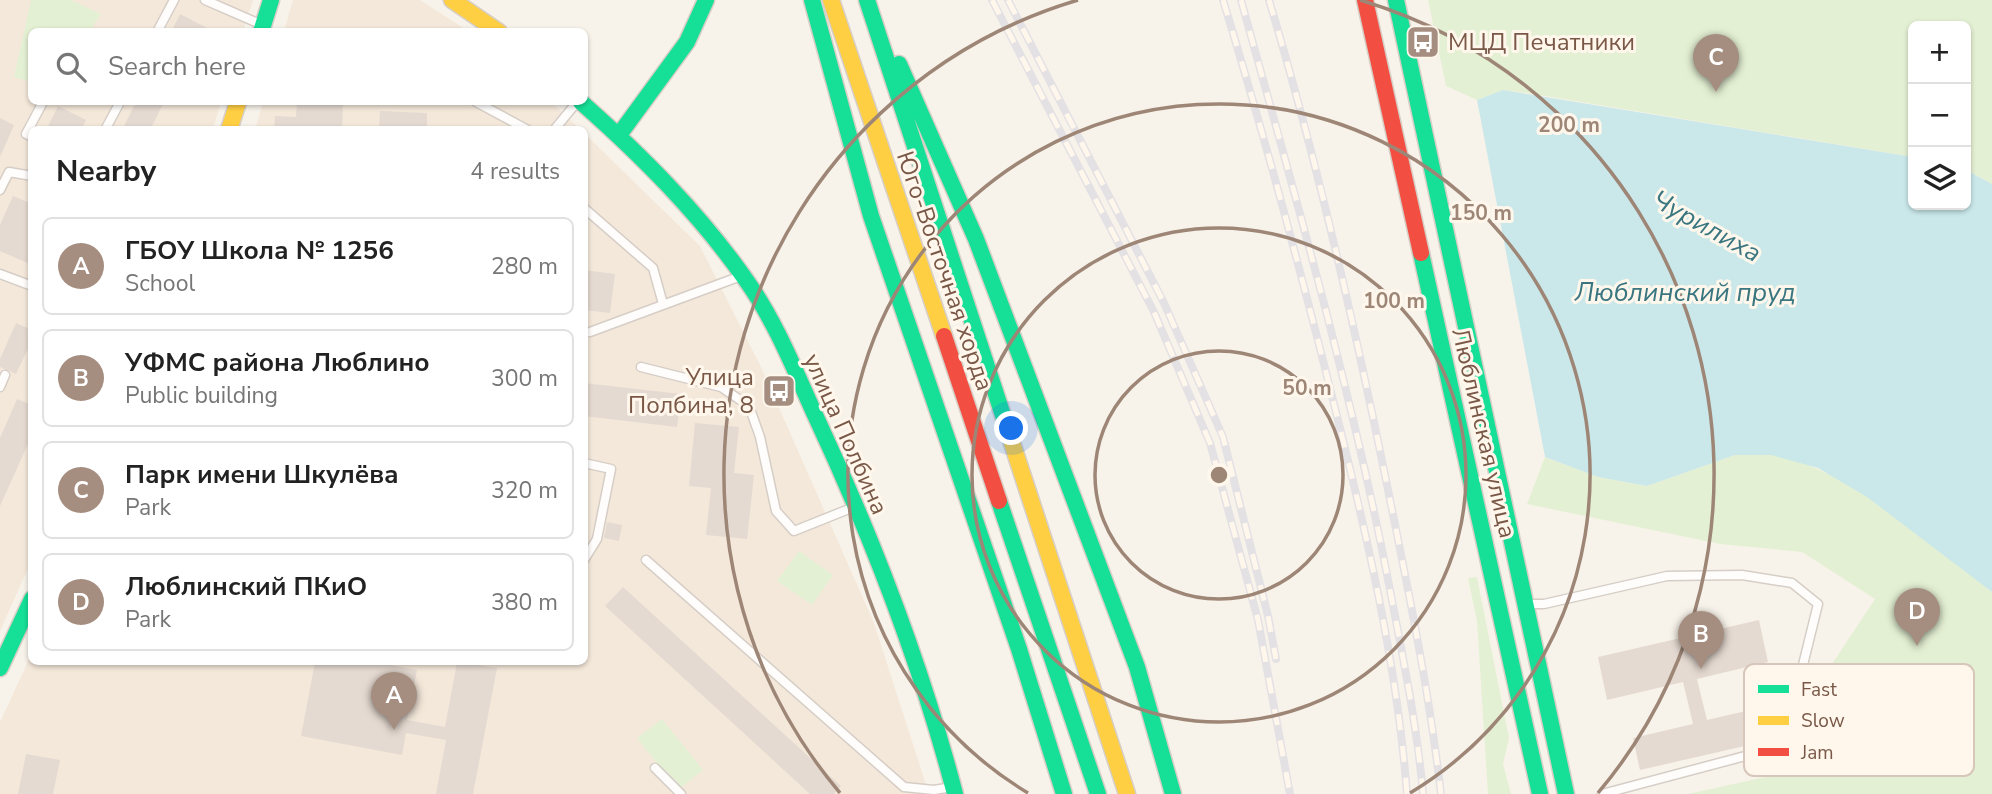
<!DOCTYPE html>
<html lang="en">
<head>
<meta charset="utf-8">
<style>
	:root { --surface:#fff; --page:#f2f2f2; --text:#222; --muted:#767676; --line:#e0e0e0; --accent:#a58e80 }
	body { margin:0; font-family:"Nunito Sans",sans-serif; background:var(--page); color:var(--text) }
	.controls { position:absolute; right:21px; top:21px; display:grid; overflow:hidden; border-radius:10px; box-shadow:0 2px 5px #0004 }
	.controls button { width:63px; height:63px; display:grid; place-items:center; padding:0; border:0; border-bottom:2px solid var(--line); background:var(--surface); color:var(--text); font:35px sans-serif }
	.you { position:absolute; left:1012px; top:429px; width:24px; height:24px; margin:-18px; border:5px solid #fff; border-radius:50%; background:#1a73e8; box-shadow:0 0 0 10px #1a73e833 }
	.badge { display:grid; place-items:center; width:46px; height:46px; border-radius:50%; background:var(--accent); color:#fff; font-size:23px; font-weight:700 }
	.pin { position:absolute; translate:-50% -58px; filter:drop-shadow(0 2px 4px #0008) }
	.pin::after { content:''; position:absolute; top:37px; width:24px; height:21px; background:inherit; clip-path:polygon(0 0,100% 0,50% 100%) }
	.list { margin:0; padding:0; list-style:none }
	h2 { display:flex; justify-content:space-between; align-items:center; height:91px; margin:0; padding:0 28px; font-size:30px }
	h2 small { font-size:23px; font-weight:400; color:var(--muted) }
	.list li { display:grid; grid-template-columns:46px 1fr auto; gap:21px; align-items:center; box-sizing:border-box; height:98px; margin:0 14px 14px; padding:0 14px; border:2px solid var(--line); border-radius:10px }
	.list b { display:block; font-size:26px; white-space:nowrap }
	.list p { margin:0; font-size:23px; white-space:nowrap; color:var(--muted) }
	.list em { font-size:23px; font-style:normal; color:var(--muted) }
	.icon { flex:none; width:38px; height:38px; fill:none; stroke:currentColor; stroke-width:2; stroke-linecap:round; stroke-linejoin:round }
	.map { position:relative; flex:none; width:1992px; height:794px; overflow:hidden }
	.search { position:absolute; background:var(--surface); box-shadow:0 2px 5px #0004; left:28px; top:28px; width:560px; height:77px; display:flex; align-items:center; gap:18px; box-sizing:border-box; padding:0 24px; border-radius:10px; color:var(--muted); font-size:26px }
	.panel { position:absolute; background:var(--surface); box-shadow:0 2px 5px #0004; left:28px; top:126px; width:560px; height:539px; border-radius:10px }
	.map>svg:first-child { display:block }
	.residential { fill:#f4e8da }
	.green { fill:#e4f0d3 }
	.water { fill:#cae8ea }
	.building { fill:#e5dad1 }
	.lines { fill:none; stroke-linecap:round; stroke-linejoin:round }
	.lane-casing { stroke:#d6cec6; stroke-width:11 }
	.fast-casing { stroke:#d7cec6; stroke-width:19 }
	.slow-casing { stroke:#d7cec6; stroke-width:19 }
	.jam-casing { stroke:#d7cec6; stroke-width:19 }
	.lane { stroke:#fefdfc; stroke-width:8 }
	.fast { stroke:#16e098; stroke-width:16 }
	.slow { stroke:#ffcf43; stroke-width:16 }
	.jam { stroke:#f24e42; stroke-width:16 }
	.rail-casing { stroke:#e4e1e5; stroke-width:8 }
	.rail { stroke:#fff7ec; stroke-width:5; stroke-dasharray:16; stroke-linecap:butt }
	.ring { fill:none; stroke:#9e8677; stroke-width:3.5 }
	.labels { text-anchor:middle; stroke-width:6; stroke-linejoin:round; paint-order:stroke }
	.poi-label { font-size:24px; fill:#795847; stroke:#fff7ec; text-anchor:start }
	.street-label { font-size:24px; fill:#795847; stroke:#fff7ec }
	.water-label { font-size:26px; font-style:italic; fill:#397680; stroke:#fff7ec }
	.key { fill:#fff7ec; stroke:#d7c7ba; stroke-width:2 }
	.key-label { font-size:19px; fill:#795847 }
	.centre { fill:#9e8677; stroke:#fff7ec; stroke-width:3.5 }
	.ring-label { font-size:21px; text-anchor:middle; font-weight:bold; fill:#9e8677; stroke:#fff7ec; stroke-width:6; stroke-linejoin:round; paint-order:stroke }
</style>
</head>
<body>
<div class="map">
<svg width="1992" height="794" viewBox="0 0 1992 794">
	<rect width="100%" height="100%" fill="#f8f3ea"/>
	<path class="residential" d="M0 0H253L243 31 32 32V102H221L213 129 32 130 31 562 0 631Z
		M293 0H420L468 31H284Z
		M263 102H551L580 129 255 130Z
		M585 134 700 246 761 367 874 623 929 794H0V722L31 655 32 662H584Z"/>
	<path class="green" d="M31 0H71L101 14 90 31 32 32 31 82 14 77Z
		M1428 0H1992V184L1966 170V26H1913V157L1533 94 1503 90 1477 100 1446 86Z
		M1735 455C1747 455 1761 453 1773 455 1852 469 1930 544 1992 592V794H1688L1797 770 1805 705 1875 599 1802 552 1720 544 1527 504 1545 457 1598 477 1647 486Z
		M799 551 833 575 812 605 777 581Z
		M1477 577 1509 738 1503 764 1511 794H1488L1477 621 1468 578Z
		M662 719 703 770 678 790 637 738Z"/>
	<path class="water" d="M1503 90 1913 157V205H1966V170L1992 184V592L1867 497 1818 468 1771 455H1735L1647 486 1598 477 1545 457 1477 100Z"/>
	<path class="building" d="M180 14 215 32H171Z
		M136 102H164L150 130H122Z
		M297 102H343L342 130H274L275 116 296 117Z
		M58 106 86 120 81 130H46Z
		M380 111 427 113V130H379Z
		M0 118 14 125 0 157Z
		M13 196 32 204V265L0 251V225Z
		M584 270 615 274 610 313 584 310Z
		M16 323 32 330V340L16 374 0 367V359Z
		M584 383 681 394 677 427 584 416Z
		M17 399 32 405V435L0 506V438Z
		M695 423 739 427 734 473 754 475 747 539 706 535 711 488 689 486Z
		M607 522 622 525 619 541 604 538Z
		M623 587 841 786 834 794H810L605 606Z
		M1759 620 1768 662 1697 679 1707 720 1763 707 1771 740 1640 770 1633 738 1693 724 1683 682 1607 700 1598 657Z
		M315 662H375L417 670 407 720 445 727 457 662 497 668 473 794H436L446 740 406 733 402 755 301 736Z
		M26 754 60 760 53 794H18Z"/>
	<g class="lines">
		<defs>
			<path id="lane" d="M205 0 260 24
				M157 32 174 0
				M476 102 528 130
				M105 130 120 102
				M554 130 577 102
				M32 137 26 134 43 102
				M0 190 9 172 32 176
				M584 208 653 268 663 304
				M0 274 32 286
				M590 332 741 276
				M641 367 721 387 749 406 760 437 776 511 794 531 854 507
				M0 387 5 375
				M584 463 611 469 597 539 584 560
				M646 560 904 787 934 790 952 787
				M1528 604H1544L1667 576 1742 575 1792 583 1818 604 1783 746 1602 794
				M655 768 681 794"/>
			<path id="fast" d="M812 0 871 216 1019 649 1064 794
				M867 0 1012 443
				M1396 0 1566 794
				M261 32 271 0
				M899 64 976 239 1137 667 1173 794
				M581 102C642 156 699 213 746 280 776 322 795 371 816 417 873 539 921 664 955 794
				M619 135 687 42 706 0
				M1421 253 1540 794
				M999 501 1098 794
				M0 668 32 599"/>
			<path id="slow" d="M452 0 499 32
				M831 0 944 336
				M229 130 238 102
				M1012 443 1127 794"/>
			<path id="jam" d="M1365 0 1421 253
				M944 336 999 501"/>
		</defs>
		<use href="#lane" class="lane-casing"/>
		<use href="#fast" class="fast-casing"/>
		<use href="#slow" class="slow-casing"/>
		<use href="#jam" class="jam-casing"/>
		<use href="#lane" class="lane"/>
		<use href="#fast" class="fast"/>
		<use href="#slow" class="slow"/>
		<use href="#jam" class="jam"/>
		<defs>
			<path id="rail" d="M992 0 1154 312 1210 443 1258 620 1290 794
				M1008 0 1164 303 1223 437 1268 616 1276 659
				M1223 0C1264 134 1300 268 1334 404 1366 531 1397 663 1407 794
				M1241 0C1295 196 1352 391 1390 590 1403 658 1417 725 1423 794
				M1269 0C1317 160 1354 322 1387 485 1408 588 1429 690 1441 794"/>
		</defs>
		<use href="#rail" class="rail-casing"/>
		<use href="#rail" class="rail"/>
	</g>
	<g class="ring">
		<circle cx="1219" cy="475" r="124"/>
		<circle cx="1219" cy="475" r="247"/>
		<path d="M1028 793A371 371 0 1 1 1410 793"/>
		<path d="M840 793A495 495 0 0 1 1078 0M1360 0A495 495 0 0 1 1598 793"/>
	</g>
	<defs>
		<symbol id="bus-square" viewBox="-11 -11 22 22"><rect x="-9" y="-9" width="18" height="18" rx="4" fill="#a58e80" stroke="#fff7ec"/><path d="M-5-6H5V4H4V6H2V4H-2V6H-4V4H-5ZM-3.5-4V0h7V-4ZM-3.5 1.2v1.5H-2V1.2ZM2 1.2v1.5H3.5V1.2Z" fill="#fff"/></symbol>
	</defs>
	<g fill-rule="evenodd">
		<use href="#bus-square" x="1404" y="23" width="38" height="38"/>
		<use href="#bus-square" x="760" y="372" width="38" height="38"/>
	</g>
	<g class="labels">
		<g class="poi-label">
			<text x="1448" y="50">МЦД Печатники</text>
			<text x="754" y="385" text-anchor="end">Улица<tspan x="754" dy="28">Полбина, 8</tspan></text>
		</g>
		<g class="street-label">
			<text transform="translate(945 271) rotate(71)" y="8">Юго-Восточная хорда</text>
			<text transform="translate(1484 433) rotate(77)" y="8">Люблинская улица</text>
			<text transform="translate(846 434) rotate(66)" y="8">улица Полбина</text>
		</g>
		<g class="water-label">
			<text transform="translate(1707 226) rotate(29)" y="9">Чурилиха</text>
			<text x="1685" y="301">Люблинский пруд</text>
		</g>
	</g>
	<rect x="1744" y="664" width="230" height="112" rx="10" class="key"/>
	<rect x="1758" y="685" width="31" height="8" fill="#16e098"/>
	<rect x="1758" y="716" width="31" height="9" fill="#ffcf43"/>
	<rect x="1758" y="748" width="31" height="8" fill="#f24e42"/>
	<g class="key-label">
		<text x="1801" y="696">Fast</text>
		<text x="1801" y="727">Slow</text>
		<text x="1801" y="759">Jam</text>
	</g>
	<circle cx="1219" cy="475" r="10" class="centre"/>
	<g class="ring-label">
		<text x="1569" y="132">200 m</text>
		<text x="1481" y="220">150 m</text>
		<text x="1394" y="308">100 m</text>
		<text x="1307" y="395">50 m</text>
	</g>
</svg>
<div class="controls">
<button>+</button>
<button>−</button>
<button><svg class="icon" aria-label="layers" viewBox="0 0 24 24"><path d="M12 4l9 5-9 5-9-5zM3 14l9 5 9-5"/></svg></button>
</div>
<div class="you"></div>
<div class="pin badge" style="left:394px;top:730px">A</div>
<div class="pin badge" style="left:1701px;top:669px">B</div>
<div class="pin badge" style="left:1716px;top:92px">C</div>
<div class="pin badge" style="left:1917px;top:646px">D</div>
<div class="search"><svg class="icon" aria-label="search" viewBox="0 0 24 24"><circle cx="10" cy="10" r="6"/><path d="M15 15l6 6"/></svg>Search here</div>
<section class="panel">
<h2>Nearby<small>4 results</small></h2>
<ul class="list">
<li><span class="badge">A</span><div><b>ГБОУ Школа № 1256</b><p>School</p></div><em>280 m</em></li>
<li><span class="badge">B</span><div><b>УФМС района Люблино</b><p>Public building</p></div><em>300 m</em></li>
<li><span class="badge">C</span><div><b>Парк имени Шкулёва</b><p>Park</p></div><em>320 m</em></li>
<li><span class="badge">D</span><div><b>Люблинский ПКиО</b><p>Park</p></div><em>380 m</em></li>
</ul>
</section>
</div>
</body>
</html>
